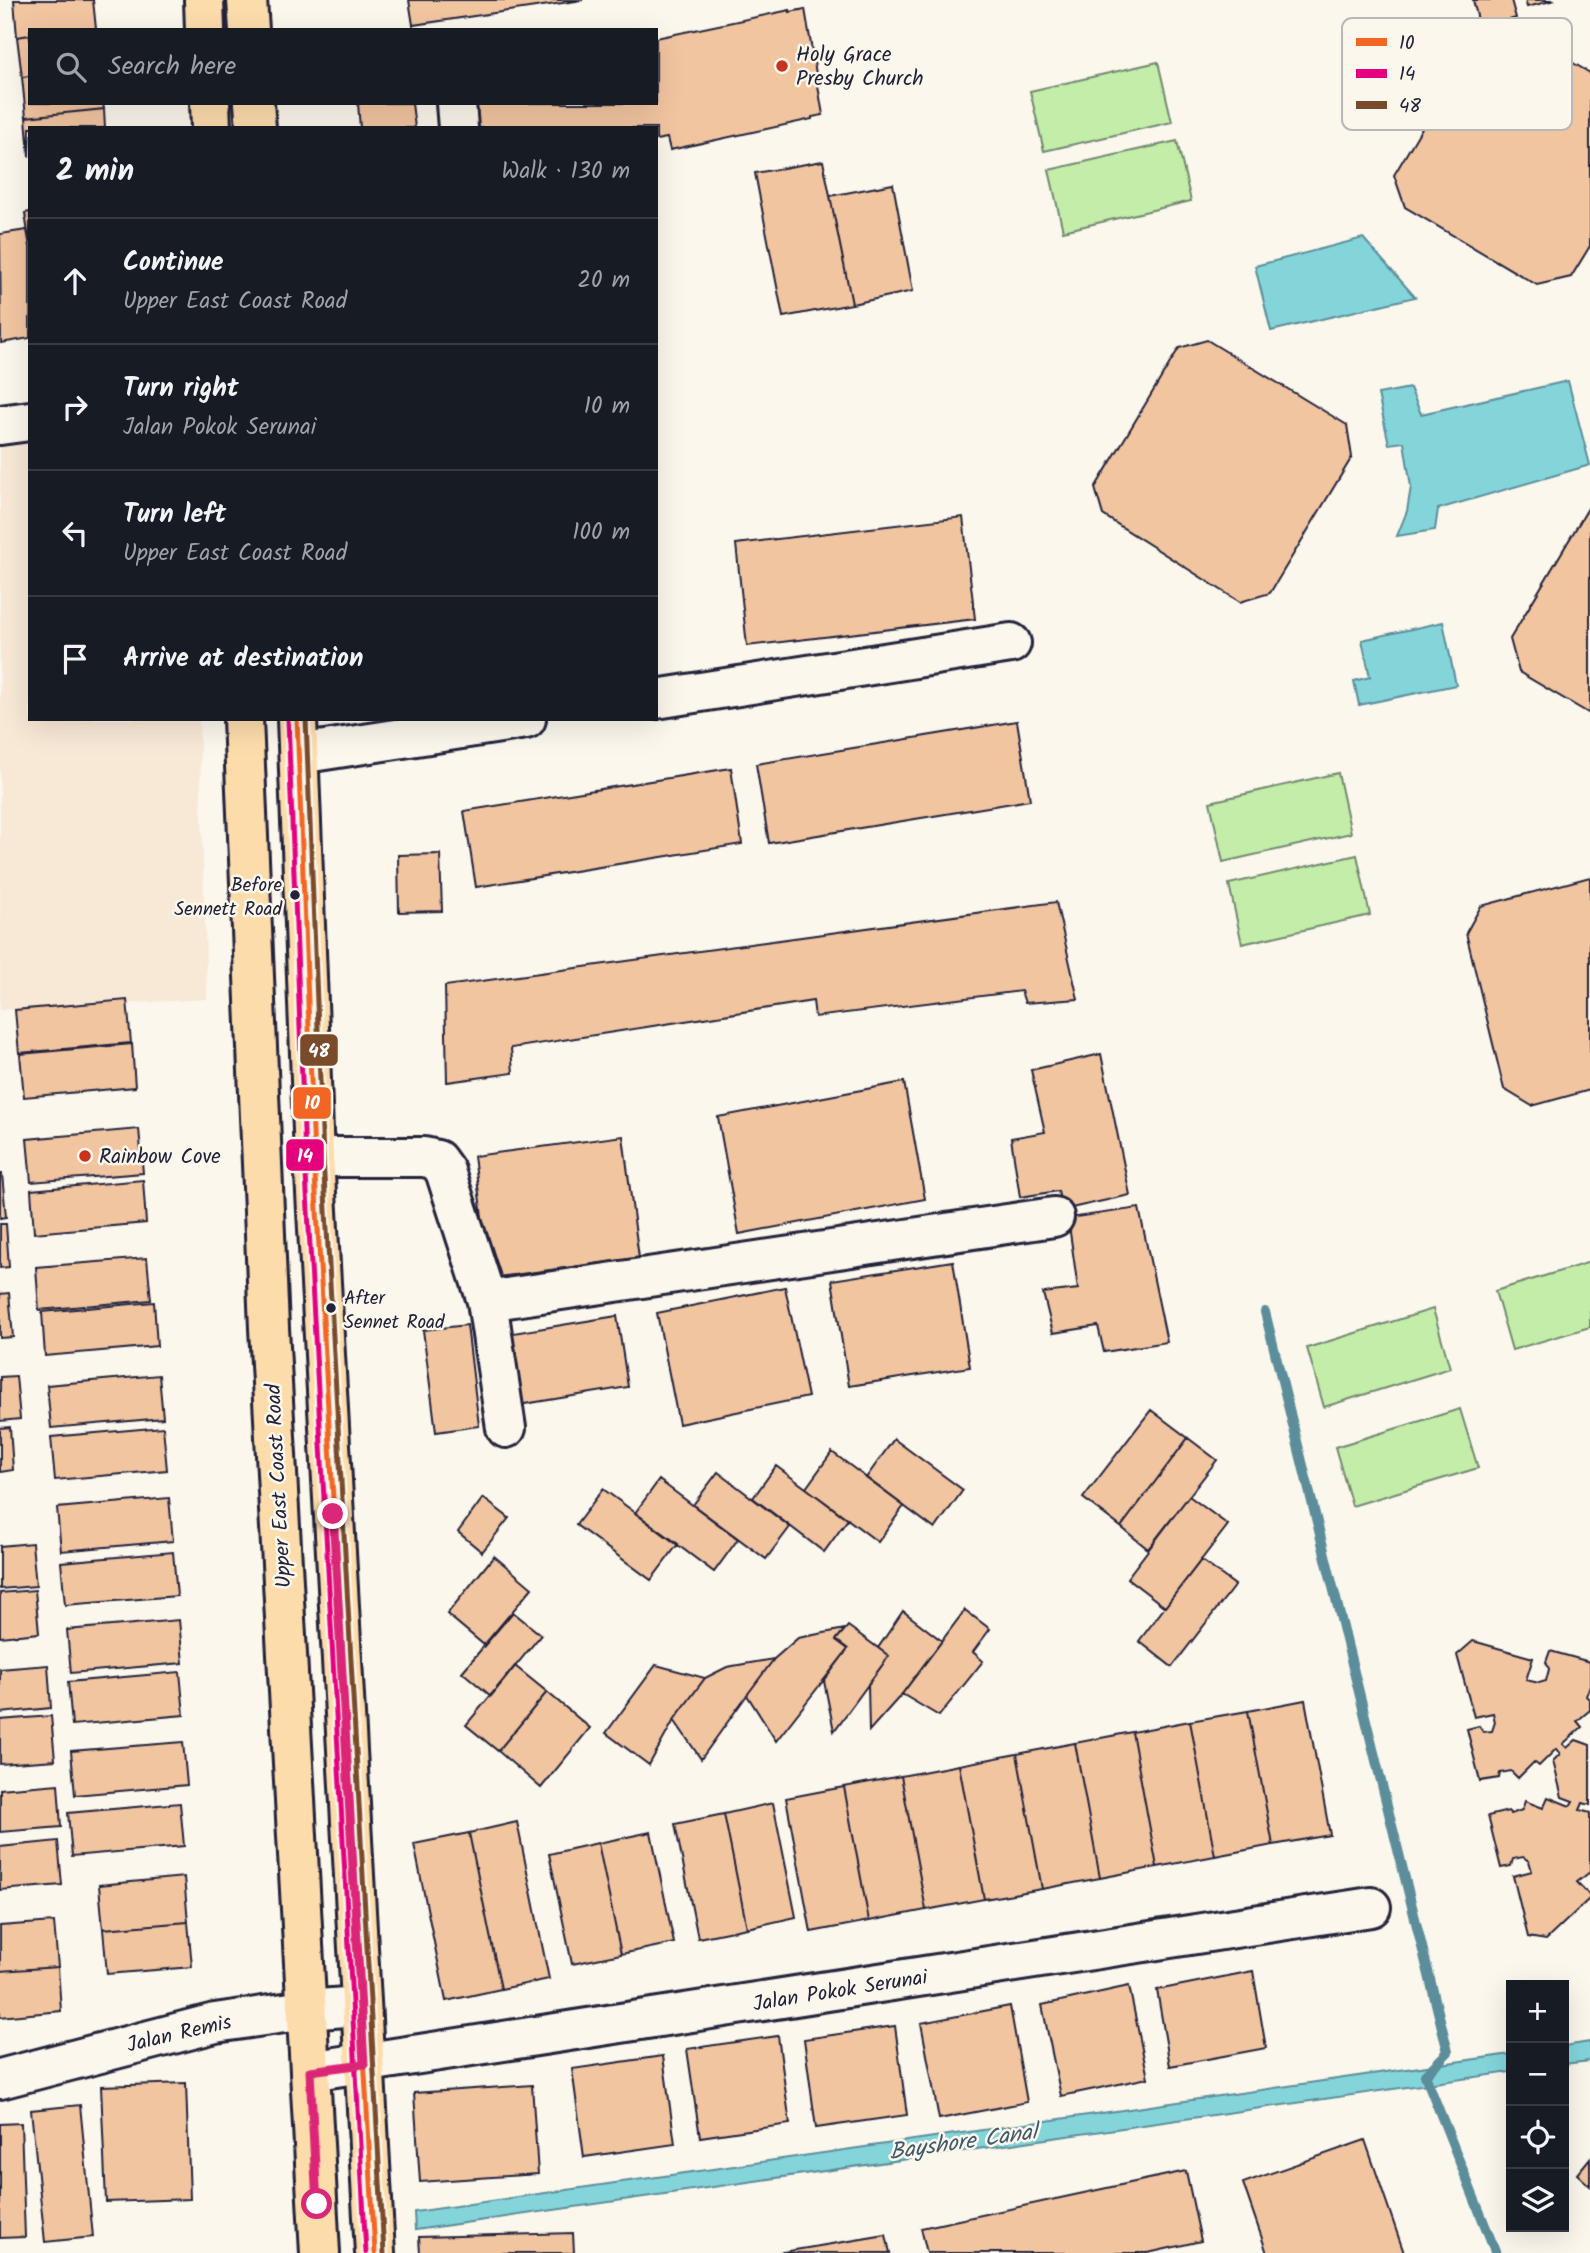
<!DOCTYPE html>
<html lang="en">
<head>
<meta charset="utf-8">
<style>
	:root { --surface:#171b24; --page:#242831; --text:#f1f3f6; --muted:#9ea1a6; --line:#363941 }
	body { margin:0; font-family:Kalam,sans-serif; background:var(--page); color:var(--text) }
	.controls { position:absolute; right:21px; bottom:21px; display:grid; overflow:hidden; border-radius:0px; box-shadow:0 7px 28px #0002 }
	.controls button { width:63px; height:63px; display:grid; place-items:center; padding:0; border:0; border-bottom:2px solid var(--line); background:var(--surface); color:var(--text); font:35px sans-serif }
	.stop { position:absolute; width:21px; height:21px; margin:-16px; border:5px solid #db2777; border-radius:50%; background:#fff }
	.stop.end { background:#db2777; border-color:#fff; box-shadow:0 2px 7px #0008 }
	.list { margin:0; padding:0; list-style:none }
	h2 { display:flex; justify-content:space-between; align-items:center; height:91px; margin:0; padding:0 28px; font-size:30px }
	h2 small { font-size:23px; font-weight:400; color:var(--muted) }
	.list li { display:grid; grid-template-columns:46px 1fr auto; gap:21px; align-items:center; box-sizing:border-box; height:126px; padding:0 28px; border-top:2px solid var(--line) }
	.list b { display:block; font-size:26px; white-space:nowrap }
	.list p { margin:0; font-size:23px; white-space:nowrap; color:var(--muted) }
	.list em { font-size:23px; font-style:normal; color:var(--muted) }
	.icon { flex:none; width:38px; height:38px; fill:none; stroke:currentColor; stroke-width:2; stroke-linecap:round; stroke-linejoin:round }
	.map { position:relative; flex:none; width:1590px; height:2253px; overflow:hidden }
	.search { position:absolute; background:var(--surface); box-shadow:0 7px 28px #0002; left:28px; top:28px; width:630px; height:77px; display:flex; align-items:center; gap:18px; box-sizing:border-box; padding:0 24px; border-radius:0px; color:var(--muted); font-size:26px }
	.panel { position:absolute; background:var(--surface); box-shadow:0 7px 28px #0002; left:28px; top:126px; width:630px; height:595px; border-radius:0px }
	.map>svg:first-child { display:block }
	.built { fill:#f8e8d6 }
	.green { fill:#c3eda8; stroke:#728872; stroke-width:2 }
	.water { fill:#83d5da; stroke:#5c8d9a; stroke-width:2 }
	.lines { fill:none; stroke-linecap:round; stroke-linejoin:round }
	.stream { stroke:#5c8d9a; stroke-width:10 }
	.building { fill:#f2c5a1; stroke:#22223b; stroke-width:2 }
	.minor-casing { stroke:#22223b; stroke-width:44 }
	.major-casing { stroke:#22223b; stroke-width:44 }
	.minor { stroke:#fbf7ec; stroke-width:38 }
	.major { stroke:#fddcac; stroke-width:38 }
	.bus-1-casing { stroke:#fbf7ec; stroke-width:10 }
	.bus-2-casing { stroke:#fbf7ec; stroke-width:10 }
	.bus-3-casing { stroke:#fbf7ec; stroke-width:10 }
	.bus-1 { stroke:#f26522; stroke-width:5 }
	.bus-2 { stroke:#e5007d; stroke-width:5 }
	.bus-3 { stroke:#7a4b2a; stroke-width:5 }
	.route { stroke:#db2777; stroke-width:9 }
	.poi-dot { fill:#c8321e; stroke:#fbf7ec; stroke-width:2.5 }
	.bus-dot { fill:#22223b; stroke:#fbf7ec; stroke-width:2.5 }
	.labels { text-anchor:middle; stroke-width:5; stroke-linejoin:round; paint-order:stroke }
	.bus-label { font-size:19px; fill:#22223b; stroke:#fbf7ec; text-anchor:end }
	.poi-label { font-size:21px; fill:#22223b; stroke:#fbf7ec; text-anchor:start }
	.street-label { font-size:21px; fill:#22223b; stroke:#fbf7ec }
	.water-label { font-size:23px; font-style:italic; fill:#3f586b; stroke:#fbf7ec }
	.key { fill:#fbf7ec; stroke:#bab7b7; stroke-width:2 }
	.key-label { font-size:19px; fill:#22223b }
	.line-badge { stroke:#fbf7ec; stroke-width:2.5 }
	.badge-label { font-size:19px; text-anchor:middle; font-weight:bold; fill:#fff }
</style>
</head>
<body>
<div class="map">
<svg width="1590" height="2253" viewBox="0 0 1590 2253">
	<rect width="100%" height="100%" fill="#fbf7ec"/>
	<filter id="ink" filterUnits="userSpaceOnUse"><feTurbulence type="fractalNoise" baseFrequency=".0143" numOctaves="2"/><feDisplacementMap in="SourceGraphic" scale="14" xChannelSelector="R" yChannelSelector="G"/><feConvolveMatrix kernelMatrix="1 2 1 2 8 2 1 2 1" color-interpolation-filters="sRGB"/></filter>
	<g filter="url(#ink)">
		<path class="built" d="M30 442V719H199L207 999 0 1010V446Z"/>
		<path class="green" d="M1158 62 1172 122 1044 151 1030 91Z
			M1177 141 1191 201 1063 231 1049 170Z
			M1338 773 1351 833 1223 862 1210 802Z
			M1357 855 1370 915 1242 944 1229 884Z
			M1590 1262V1327L1512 1350 1495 1291Z
			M1433 1309 1450 1368 1324 1407 1307 1348Z
			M1460 1409 1478 1468 1352 1506 1335 1447Z"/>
		<path class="water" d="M1363 238 1415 297 1271 331 1255 266Z
			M1568 381 1590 465 1438 509 1435 530 1397 536 1407 511 1411 487 1404 442 1389 444 1378 394 1410 388 1421 414Z
			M1443 622 1456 685 1359 705 1354 681 1370 677 1362 640Z
			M1590 2042V2061L1564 2064V2046Z
			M1511 2054V2072L415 2230 414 2212Z"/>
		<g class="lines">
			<path class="stream" d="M1265 1312 1448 2052 1425 2075 1496 2253"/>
		</g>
		<path class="building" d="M14 0H93L96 29 30 30V35L17 37Z
			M409 0H583L413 25Z
			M1473 0H1511L1516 18 1480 28Z
			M1525 0H1555L1527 7Z
			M805 9 823 115 812 117V119L670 150 667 138 656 140V128H469L465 103H656V38L790 10V12Z
			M1509 25 1590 73V246L1571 277 1537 285 1405 207 1394 175 1477 35Z
			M30 35V76L22 77 17 37Z
			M30 76V103H103L104 109 26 117 22 77Z
			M358 103H412L415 128H360Z
			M104 109 105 128H30L29 157 26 117Z
			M823 161 852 304 783 317 755 173Z
			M893 184 913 291 852 304 830 196Z
			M30 212V247L25 213Z
			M27 230 30 247V338L1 343 0 234Z
			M1207 340 1347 425 1352 457 1270 593 1240 602 1103 515 1095 488 1179 348Z
			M1590 505V714L1519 672 1510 639Z
			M963 517 975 619 747 646 736 544Z
			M1017 721 1030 800 769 843 756 764Z
			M731 768 742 844 476 887 464 811Z
			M440 854 442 911 399 912 398 855Z
			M1590 877V1090L1532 1106 1504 1089 1466 933 1481 906Z
			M1056 902 1078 999 1025 1003 1021 991 815 1017 813 1001 511 1048 513 1073 447 1082 445 986Z
			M127 1000 131 1043 19 1053 15 1010Z
			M132 1044 135 1087 24 1097 20 1054Z
			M1101 1054 1130 1195 1062 1210 1058 1191 1020 1197 1011 1138 1045 1132 1031 1070Z
			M904 1082 925 1199 739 1234 718 1117Z
			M139 1129 143 1173 31 1182 27 1139Z
			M623 1136 639 1258 490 1278 474 1156Z
			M0 1174H2L6 1217 0 1218Z
			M143 1180 146 1223 34 1233 31 1190Z
			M1139 1208 1167 1342 1104 1352 1098 1326 1053 1333 1043 1293 1078 1289 1068 1218Z
			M0 1224H6L9 1267 0 1268Z
			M147 1258 151 1300 39 1310 36 1267Z
			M953 1261 970 1367 849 1386 832 1280Z
			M785 1287 808 1397 679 1424 657 1313Z
			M9 1293 13 1337 0 1338V1294Z
			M154 1302 157 1346 45 1356 42 1312Z
			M617 1316 628 1387 512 1406 501 1335Z
			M467 1325 479 1426 436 1432 423 1330Z
			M159 1375 163 1418 51 1428 47 1385Z
			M16 1376 20 1419 0 1421V1377Z
			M1151 1410 1188 1438 1121 1527 1083 1498Z
			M10 1427 13 1470 0 1472V1428Z
			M163 1427 167 1470 55 1480 51 1437Z
			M1188 1438 1217 1460 1148 1549 1121 1527Z
			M894 1439 963 1490 935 1529 866 1478Z
			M832 1452 904 1506 878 1542 806 1488Z
			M776 1466 848 1519 824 1552 753 1498Z
			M718 1472 790 1527 766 1559 693 1505Z
			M659 1480 738 1539 714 1572 635 1513Z
			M603 1489 678 1544 651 1580 576 1525Z
			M1189 1496 1228 1525 1165 1607 1127 1578Z
			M169 1498 173 1541 61 1551 57 1508Z
			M483 1498 509 1518 482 1552 458 1532Z
			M32 1543 36 1586 0 1589V1546Z
			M173 1552 177 1596 65 1605 61 1562Z
			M494 1556 532 1588 484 1645 447 1614Z
			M1201 1560 1235 1585 1172 1667 1139 1641Z
			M35 1590 39 1633 0 1637V1593Z
			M965 1610 990 1629 973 1652 983 1661 939 1716 902 1694Z
			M903 1611 942 1641 902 1694 869 1731 868 1684 889 1656 878 1648Z
			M513 1612 541 1635 491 1696 462 1672Z
			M179 1620 183 1663 71 1673 67 1630Z
			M848 1626 889 1656 834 1731 824 1681 848 1649 836 1640Z
			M845 1629 836 1640 848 1649 776 1741 747 1695 774 1659 798 1638Z
			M1473 1641 1533 1658 1526 1680 1539 1683 1546 1681 1549 1669 1546 1662 1550 1651 1590 1662V1685L1586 1696 1590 1700V1710L1577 1721 1582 1727 1563 1744 1567 1748 1576 1740 1590 1745V1805L1583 1803 1580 1810 1590 1813V1872L1577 1882 1590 1896V1898L1546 1940 1528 1937 1513 1876 1532 1871 1529 1861 1523 1857 1513 1859 1511 1866 1501 1868 1488 1816 1508 1811 1511 1814 1522 1810 1525 1801 1543 1808 1548 1797 1570 1806 1573 1801 1562 1797 1553 1761 1560 1754 1556 1749 1539 1766 1534 1762 1518 1778 1511 1771 1500 1773 1499 1778 1480 1781 1467 1729 1479 1726 1483 1732 1492 1731 1495 1722 1493 1713 1474 1717 1457 1655Z
			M774 1659 747 1695 701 1759 674 1720 705 1678 727 1667Z
			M48 1665 51 1708 0 1713V1669Z
			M656 1665 705 1678 674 1720 649 1765 606 1733Z
			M515 1666 547 1692 498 1751 466 1725Z
			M180 1672 184 1715 72 1725 68 1682Z
			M547 1692 590 1728 541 1788 498 1751Z
			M1305 1700 1330 1835 1273 1845 1248 1711Z
			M1248 1711 1273 1845 1215 1856 1190 1721Z
			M51 1716 55 1760 0 1764V1720Z
			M1190 1721 1215 1856 1157 1867 1132 1732Z
			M1132 1732 1157 1867 1100 1878 1075 1743Z
			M183 1742 187 1785 75 1795 71 1751Z
			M1075 1743 1100 1878 1042 1889 1017 1754Z
			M1017 1754 1042 1889 984 1899 959 1765Z
			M959 1765 984 1899 926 1910 901 1776Z
			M901 1776 926 1910 869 1921 844 1787Z
			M58 1784 61 1827 0 1832V1789Z
			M844 1787 869 1921 811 1932 786 1798Z
			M180 1803 184 1846 72 1856 68 1813Z
			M773 1803 796 1917 747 1928 724 1814Z
			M724 1814 747 1928 698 1938 675 1824Z
			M517 1822 549 1979 501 1989 469 1833Z
			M651 1832 674 1943 621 1954 598 1843Z
			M469 1833 501 1989 446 2001 414 1844Z
			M58 1841 62 1885 0 1890V1847Z
			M598 1843 621 1954 572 1964 549 1854Z
			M184 1877 188 1922 103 1929 99 1885Z
			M54 1922 58 1967 0 1971V1926Z
			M188 1922 192 1967 107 1974 103 1929Z
			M58 1967 61 2011 0 2017V1971Z
			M1253 1971 1266 2048 1170 2066 1157 1990Z
			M1129 1986 1148 2078 1061 2096 1042 2005Z
			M1010 2006 1027 2102 939 2119 921 2023Z
			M895 2026 907 2115 816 2128 804 2039Z
			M778 2036 790 2124 700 2137 687 2049Z
			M663 2056 675 2144 584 2157 572 2069Z
			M186 2083 190 2199 106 2202 101 2086Z
			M532 2085 538 2174 420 2182 414 2093Z
			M80 2105 93 2237 45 2242 31 2110Z
			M21 2123 25 2237 0 2238V2124Z
			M1365 2140 1404 2253H1267L1243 2183Z
			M1590 2158V2186L1577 2174Z
			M1186 2171 1201 2241 1148 2253H927L921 2228Z
			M573 2233 574 2253H420L419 2237Z
			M886 2235 890 2253H777Z"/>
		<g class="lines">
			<defs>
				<path id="minor" d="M456 103 458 128
					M0 425 30 421
					M656 699 1011 643
					M299 754 526 719
					M314 1157H424L437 1160 445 1171 487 1301 506 1428
					M487 1301 1054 1217
					M310 2071 1371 1907
					M0 2079 215 2023 305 2010 360 2006"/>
				<path id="major" d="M204 0 205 30
					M247 0 249 30
					M210 103 211 128
					M254 103 256 128
					M243 719 269 1328 320 2253
					M297 719 314 1157 375 2253"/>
			</defs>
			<use href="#minor" class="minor-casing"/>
			<use href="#major" class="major-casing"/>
			<use href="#minor" class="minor"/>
			<use href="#major" class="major"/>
			<defs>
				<path id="bus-1" d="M297 719 314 1157 375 2253"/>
				<path id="bus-2" d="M288 719 305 1157 366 2253"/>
				<path id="bus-3" d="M306 719 323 1157 384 2253"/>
			</defs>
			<use href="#bus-1" class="bus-1-casing"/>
			<use href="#bus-2" class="bus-2-casing"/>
			<use href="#bus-3" class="bus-3-casing"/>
			<use href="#bus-1" class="bus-1"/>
			<use href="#bus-2" class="bus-2"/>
			<use href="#bus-3" class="bus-3"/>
		</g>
	</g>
	<g class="lines" filter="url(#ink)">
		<path class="route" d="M317 2204 310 2071 364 2064 333 1514"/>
	</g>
	<g class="poi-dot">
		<circle cx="782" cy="66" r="7"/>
		<circle cx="85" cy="1156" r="7"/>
	</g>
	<g class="bus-dot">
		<circle cx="295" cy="895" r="6"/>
		<circle cx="331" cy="1308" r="6"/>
	</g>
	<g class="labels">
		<g class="bus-label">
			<text x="282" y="891">Before<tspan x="282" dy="24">Sennett Road</tspan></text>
			<text x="344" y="1304" text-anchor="start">After<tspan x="344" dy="24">Sennet Road</tspan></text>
		</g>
		<g class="poi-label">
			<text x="796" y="61">Holy Grace<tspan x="796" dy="24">Presby Church</tspan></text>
			<text x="99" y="1163">Rainbow Cove</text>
		</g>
		<g class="street-label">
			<text transform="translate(278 1486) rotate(-93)" y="7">Upper East Coast Road</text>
			<text transform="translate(840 1990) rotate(-9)" y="7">Jalan Pokok Serunai</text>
			<text transform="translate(179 2033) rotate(-13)" y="7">Jalan Remis</text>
		</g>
		<g class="water-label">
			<text transform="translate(963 2141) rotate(-8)" y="8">Bayshore Canal</text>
		</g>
	</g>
	<rect x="1342" y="18" width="230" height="112" rx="10" class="key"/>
	<rect x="1356" y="38" width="31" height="8" fill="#f26522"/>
	<rect x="1356" y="69" width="31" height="9" fill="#e5007d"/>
	<rect x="1356" y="101" width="31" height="8" fill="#7a4b2a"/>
	<g class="key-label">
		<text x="1399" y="49">10</text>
		<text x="1399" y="80">14</text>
		<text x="1399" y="112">48</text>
	</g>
	<g class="line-badge">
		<rect x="299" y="1033" width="40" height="34" rx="7" fill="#7a4b2a"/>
		<rect x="292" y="1086" width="40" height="34" rx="7" fill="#f26522"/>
		<rect x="285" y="1138" width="40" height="34" rx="7" fill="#e5007d"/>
	</g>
	<g class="badge-label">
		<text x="319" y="1057">48</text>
		<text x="312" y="1109">10</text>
		<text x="305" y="1162">14</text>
	</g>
</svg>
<div class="controls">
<button>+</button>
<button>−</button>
<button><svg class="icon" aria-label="locate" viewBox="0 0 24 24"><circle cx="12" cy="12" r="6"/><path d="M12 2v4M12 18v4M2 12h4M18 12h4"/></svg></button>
<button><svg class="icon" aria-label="layers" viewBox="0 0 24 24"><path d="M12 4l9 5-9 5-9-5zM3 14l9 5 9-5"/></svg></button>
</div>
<div class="stop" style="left:317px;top:2204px"></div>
<div class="stop end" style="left:333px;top:1514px"></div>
<div class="search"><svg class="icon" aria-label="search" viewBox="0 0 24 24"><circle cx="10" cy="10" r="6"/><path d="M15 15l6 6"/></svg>Search here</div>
<section class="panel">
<h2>2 min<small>Walk · 130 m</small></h2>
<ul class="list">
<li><svg class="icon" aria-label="ahead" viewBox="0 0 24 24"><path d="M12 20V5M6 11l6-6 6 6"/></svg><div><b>Continue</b><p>Upper East Coast Road</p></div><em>20 m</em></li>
<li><svg class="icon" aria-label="right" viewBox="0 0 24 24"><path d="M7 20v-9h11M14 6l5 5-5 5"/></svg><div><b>Turn right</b><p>Jalan Pokok Serunai</p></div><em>10 m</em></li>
<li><svg class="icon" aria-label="left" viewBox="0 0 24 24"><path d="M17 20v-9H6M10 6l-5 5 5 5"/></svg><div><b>Turn left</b><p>Upper East Coast Road</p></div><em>100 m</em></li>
<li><svg class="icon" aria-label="arrive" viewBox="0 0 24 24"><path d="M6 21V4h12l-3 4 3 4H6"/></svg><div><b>Arrive at destination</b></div></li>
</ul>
</section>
</div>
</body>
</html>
